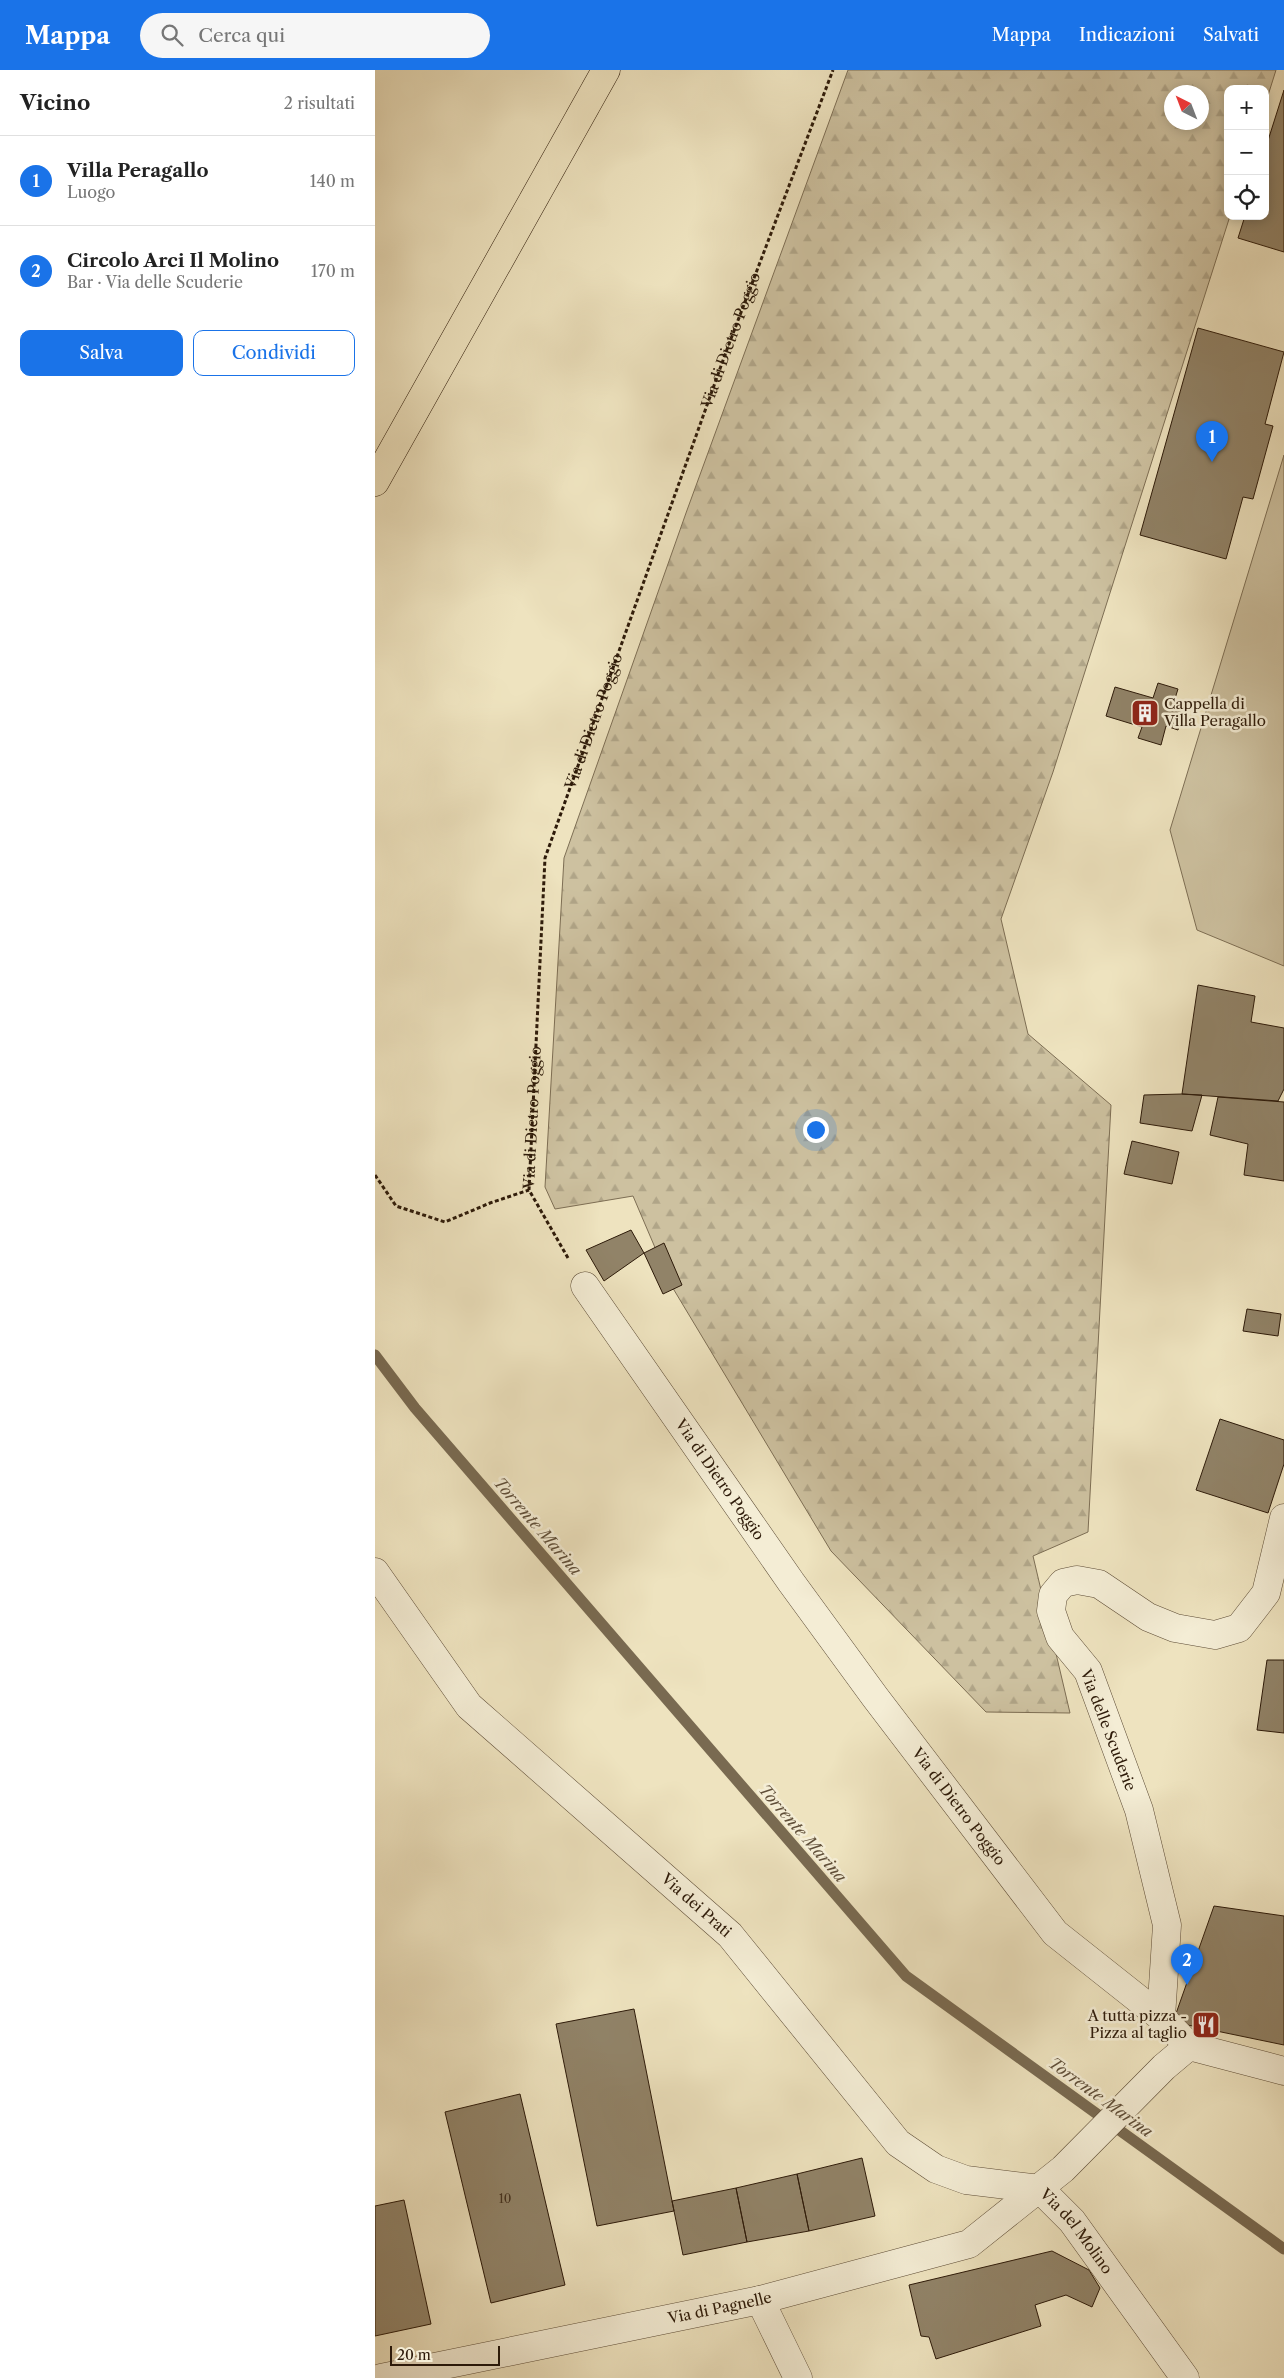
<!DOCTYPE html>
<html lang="it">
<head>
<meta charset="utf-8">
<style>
	:root { --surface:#fff; --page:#f6f6f6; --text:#222; --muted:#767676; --line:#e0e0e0; --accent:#1a73e8 }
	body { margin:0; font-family:"Libre Caslon Text",serif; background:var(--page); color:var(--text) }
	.controls { position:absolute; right:15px; top:15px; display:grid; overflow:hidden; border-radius:10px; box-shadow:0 2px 12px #0003 }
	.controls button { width:45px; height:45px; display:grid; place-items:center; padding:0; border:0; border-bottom:1px solid var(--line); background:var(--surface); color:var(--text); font:25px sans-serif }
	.compass { position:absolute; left:789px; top:15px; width:45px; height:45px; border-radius:50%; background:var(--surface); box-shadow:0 2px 12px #0003; rotate:318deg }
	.scale { position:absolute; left:15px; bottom:12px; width:110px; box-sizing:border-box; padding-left:5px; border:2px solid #2d1a09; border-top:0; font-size:14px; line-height:18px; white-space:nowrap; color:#2d1a09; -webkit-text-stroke:4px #f4edd5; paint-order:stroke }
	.you { position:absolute; left:440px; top:1059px; width:18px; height:18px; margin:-12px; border:4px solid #fff; border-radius:50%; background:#1a73e8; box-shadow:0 0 0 8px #1a73e833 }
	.badge { display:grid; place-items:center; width:32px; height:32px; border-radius:50%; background:var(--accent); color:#fff; font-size:16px; font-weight:700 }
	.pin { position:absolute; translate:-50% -41px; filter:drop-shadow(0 1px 2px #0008) }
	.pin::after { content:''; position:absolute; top:26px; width:18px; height:15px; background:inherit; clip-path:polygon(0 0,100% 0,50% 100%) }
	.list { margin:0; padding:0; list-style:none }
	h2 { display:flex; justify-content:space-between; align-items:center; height:65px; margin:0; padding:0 20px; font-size:21px }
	h2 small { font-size:16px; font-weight:400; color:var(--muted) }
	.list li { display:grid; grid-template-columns:32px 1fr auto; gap:15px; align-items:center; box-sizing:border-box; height:90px; padding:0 20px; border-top:1px solid var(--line) }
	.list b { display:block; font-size:19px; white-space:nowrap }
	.list p { margin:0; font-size:16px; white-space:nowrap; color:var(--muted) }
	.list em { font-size:16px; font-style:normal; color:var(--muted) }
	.actions { display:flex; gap:10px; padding:15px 20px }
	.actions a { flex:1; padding:11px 0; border:1px solid var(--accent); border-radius:10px; text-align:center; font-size:18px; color:var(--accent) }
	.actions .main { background:var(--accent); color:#fff }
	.icon { flex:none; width:28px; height:28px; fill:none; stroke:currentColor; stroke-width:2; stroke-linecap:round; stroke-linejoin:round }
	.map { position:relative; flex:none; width:909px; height:2308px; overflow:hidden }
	header { display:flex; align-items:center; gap:30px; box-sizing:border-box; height:70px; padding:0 25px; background:var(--accent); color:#fff }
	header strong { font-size:24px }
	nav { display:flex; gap:28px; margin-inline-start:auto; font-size:18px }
	.search { width:350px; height:45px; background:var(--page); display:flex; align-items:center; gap:12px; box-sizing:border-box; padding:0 18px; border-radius:28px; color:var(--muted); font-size:19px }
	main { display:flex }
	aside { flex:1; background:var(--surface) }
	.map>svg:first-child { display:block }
	.forest { fill:url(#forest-firs); stroke:#7d6e54; fill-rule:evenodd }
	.garden { fill:#cdc1a0; stroke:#7d6e54 }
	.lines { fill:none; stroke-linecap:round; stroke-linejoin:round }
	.stream { stroke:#796a51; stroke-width:11 }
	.building { fill:#918368; stroke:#2d1a09 }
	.minor-casing { stroke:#5d4c36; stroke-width:29 }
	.major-casing { stroke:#2d1a09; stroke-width:29 }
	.path { stroke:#2d1a09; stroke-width:3; stroke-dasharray:4 2.5; stroke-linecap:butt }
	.minor { stroke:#f4edd5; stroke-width:28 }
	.major { stroke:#eee3bf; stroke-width:28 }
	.labels { text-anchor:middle; stroke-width:5; stroke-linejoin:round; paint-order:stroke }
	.number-label { font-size:12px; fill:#463421 }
	.street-label { font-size:15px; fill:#2d1a09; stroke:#f4edd5 }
	.poi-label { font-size:15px; fill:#2d1a09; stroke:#f4edd5; text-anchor:start }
	.water-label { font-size:16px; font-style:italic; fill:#604f39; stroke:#f4edd5 }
</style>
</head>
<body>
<header>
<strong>Mappa</strong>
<div class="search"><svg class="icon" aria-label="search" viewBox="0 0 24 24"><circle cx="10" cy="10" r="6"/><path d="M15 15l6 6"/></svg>Cerca qui</div>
<nav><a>Mappa</a><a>Indicazioni</a><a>Salvati</a></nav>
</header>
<main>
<aside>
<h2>Vicino<small>2 risultati</small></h2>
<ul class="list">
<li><span class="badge">1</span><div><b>Villa Peragallo</b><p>Luogo</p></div><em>140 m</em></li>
<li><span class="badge">2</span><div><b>Circolo Arci Il Molino</b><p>Bar · Via delle Scuderie</p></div><em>170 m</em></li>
</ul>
<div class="actions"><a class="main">Salva</a><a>Condividi</a></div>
</aside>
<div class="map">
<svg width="909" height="2308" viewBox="0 0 909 2308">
	<defs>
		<pattern id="forest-firs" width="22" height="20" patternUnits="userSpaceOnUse" patternTransform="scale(1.25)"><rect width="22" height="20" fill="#cdc1a0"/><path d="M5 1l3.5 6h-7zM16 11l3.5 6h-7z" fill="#b0a588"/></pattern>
	</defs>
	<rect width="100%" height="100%" fill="#eee3bf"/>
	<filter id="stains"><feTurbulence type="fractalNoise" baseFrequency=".004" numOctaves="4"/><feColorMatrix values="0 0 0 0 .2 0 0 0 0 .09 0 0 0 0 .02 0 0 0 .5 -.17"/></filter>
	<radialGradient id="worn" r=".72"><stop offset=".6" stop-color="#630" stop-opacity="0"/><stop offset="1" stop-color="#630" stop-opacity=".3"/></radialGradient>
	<path class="forest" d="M473 0H901L890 35V19H853V146H855L678 702 626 849 653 964 736 1035 713 1462 658 1486 695 1643 611 1642 456 1481 296 1215 258 1126 180 1139 170 1117 189 788 311 443ZM796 22H826V52H796Z"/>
	<path class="garden" d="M909 385V896L822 860 795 760Z"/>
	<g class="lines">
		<path class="stream" d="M0 1285 40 1338 531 1906 909 2179"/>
	</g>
	<path class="building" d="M909 20V182L863 168 870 146H890V80Z
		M823 258 909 282 890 354 898 356 878 429 868 427 851 489 765 465Z
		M783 613 803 619 797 638 809 641 803 660 791 656 786 675 763 668 767 657 731 646 740 617 778 628Z
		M823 915 880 926 876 952 909 958V1019L903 1031 807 1024Z
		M807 1024 827 1025 817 1061 765 1053 769 1025Z
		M843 1027 909 1032V1111L869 1105 873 1074 835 1065Z
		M757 1071 804 1082 797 1114 749 1104Z
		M256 1160 269 1183 229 1211 211 1180Z
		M289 1173 307 1215 288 1224 269 1183Z
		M872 1239 906 1244 903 1266 868 1261Z
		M845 1349 909 1370V1394L893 1443 821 1420Z
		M892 1590H909V1663L882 1660Z
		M839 1836 909 1846V1975L798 1952Z
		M259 1939 299 2141 222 2156 181 1954Z
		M145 2024 190 2215 116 2233 70 2042Z
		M487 2088 500 2146 434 2161 422 2104Z
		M422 2104 434 2161 372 2172 361 2118Z
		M361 2118 372 2172 308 2185 297 2131Z
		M29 2130 56 2254 0 2266V2136Z
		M677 2181 714 2200 725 2218 717 2237 691 2225 660 2235 666 2256 561 2289 554 2267 546 2266 534 2215Z"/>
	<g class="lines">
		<defs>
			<g id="minor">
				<path id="s2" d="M210 1216 416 1512 500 1627 680 1863 786 1947 814 1976"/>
				<path id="s3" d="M0 1502 94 1636 355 1865 523 2073 561 2099 591 2110 665 2119"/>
				<path d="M786 1947 792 1855 764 1740 713 1601 685 1567 676 1541 678 1525 688 1513 702 1510 724 1514 773 1547 800 1558 840 1565 864 1558 891 1523 909 1448"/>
				<path d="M814 1976 909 2001"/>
				<path id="s4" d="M665 2119 697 2151 810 2308"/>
				<path d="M385 2230 423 2308"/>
				<path id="s5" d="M6 2308 385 2230 594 2174 688 2099 789 1997 814 1976"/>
			</g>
			<path id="major" d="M0 412 231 0"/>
		</defs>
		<use href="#minor" class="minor-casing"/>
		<use href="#major" class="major-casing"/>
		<g class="path">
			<path d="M0 1105 21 1136 70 1152 115 1133 154 1120"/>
			<path id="s1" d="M193 1188 154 1120 170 788 351 282 458 0"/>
		</g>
		<use href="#minor" class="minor"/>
		<use href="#major" class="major"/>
	</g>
	<defs>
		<symbol id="building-square" viewBox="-11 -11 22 22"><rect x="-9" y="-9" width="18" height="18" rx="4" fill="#8f2418" stroke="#f4edd5"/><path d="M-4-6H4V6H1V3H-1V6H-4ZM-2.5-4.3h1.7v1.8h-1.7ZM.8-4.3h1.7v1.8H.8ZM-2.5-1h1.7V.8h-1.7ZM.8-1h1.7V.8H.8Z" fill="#fff"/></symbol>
		<symbol id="restaurant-square" viewBox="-11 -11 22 22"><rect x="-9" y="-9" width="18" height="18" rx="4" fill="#8f2418" stroke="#f4edd5"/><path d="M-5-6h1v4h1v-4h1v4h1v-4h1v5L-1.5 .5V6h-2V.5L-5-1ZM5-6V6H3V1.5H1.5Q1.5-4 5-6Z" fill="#fff"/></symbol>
	</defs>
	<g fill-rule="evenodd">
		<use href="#building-square" x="754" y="627" width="32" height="32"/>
		<use href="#restaurant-square" x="815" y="1939" width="32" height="32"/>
	</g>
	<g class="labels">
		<g class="number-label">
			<text x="130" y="2133">10</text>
		</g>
		<g class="street-label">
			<text dy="5" stroke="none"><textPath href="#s1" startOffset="961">Via di Dietro Poggio</textPath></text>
			<text dy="5" stroke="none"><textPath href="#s1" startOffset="556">Via di Dietro Poggio</textPath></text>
			<text dy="5" stroke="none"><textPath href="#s1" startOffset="151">Via di Dietro Poggio</textPath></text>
			<text dy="5" stroke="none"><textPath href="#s2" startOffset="236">Via di Dietro Poggio</textPath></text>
			<text transform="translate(733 1660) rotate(69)" y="5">Via delle Scuderie</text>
			<text dy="5" stroke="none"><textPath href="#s2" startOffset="641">Via di Dietro Poggio</textPath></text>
			<text dy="5" stroke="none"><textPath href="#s3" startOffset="466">Via dei Prati</textPath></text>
			<text dy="5" stroke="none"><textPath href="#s4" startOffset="56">Via del Molino</textPath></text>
			<text dy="5" stroke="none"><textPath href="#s5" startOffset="346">Via di Pagnelle</textPath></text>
		</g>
		<g class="poi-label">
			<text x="789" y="639">Cappella di<tspan x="789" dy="17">Villa Peragallo</tspan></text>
			<text x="812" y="1951" text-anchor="end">A tutta pizza -<tspan x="812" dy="17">Pizza al taglio</tspan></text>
		</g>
		<g class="water-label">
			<text transform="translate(163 1456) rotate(49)" y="6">Torrente Marina</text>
			<text transform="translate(428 1763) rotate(49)" y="6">Torrente Marina</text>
			<text transform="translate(726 2027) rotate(36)" y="6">Torrente Marina</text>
		</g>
	</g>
	<rect width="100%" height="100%" filter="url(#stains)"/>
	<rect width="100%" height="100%" fill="url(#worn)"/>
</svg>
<div class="controls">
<button>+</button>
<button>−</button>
<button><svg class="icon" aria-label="locate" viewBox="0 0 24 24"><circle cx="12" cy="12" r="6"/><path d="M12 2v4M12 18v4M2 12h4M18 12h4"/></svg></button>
</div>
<svg class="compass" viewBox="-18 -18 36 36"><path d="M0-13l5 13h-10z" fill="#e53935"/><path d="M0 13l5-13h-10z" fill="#767676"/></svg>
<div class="scale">20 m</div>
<div class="you"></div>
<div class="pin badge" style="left:837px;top:392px">1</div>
<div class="pin badge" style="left:812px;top:1915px">2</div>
</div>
</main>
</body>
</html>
